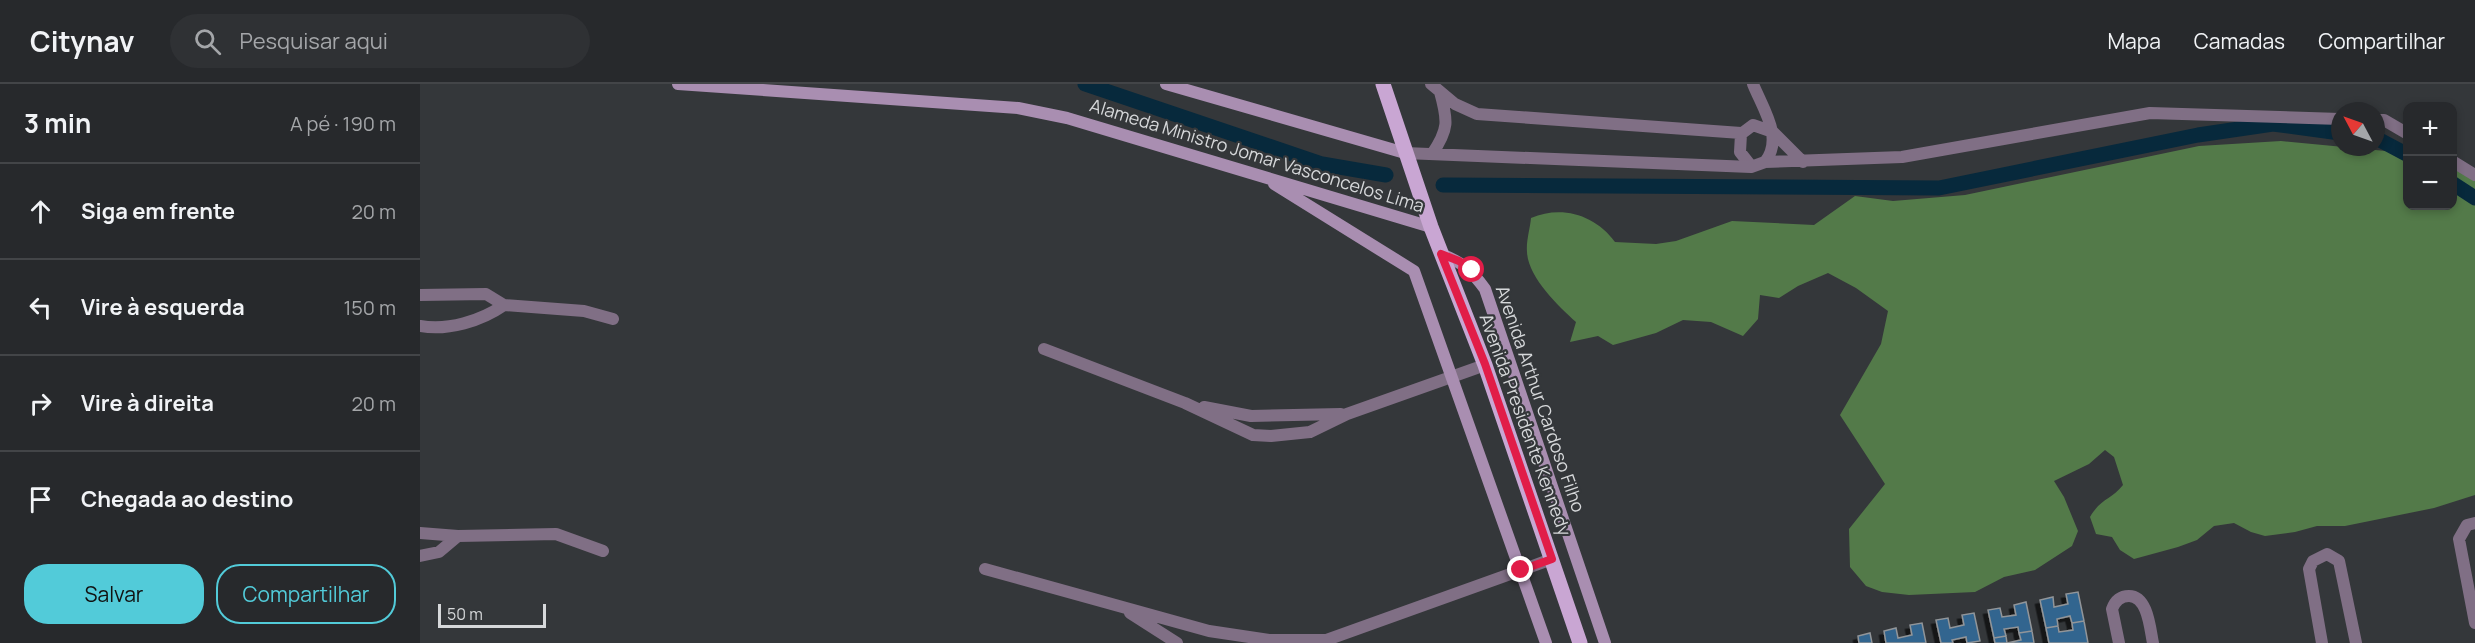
<!DOCTYPE html>
<html lang="pt">
<head>
<meta charset="utf-8">
<style>
	:root { --surface:#27292c; --page:#2f3134; --text:#f1f3f6; --muted:#a4a6a9; --line:#434548; --accent:#52cbd9 }
	body { margin:0; font-family:Manrope,sans-serif; background:var(--page); color:var(--text) }
	.controls { position:absolute; right:18px; top:18px; display:grid; overflow:hidden; border-radius:12px; box-shadow:0 3px 9px #0003 }
	.controls button { width:54px; height:54px; display:grid; place-items:center; padding:0; border:0; border-bottom:2px solid var(--line); background:var(--surface); color:var(--text); font:30px sans-serif }
	.compass { position:absolute; left:1911px; top:18px; width:54px; height:54px; border-radius:50%; background:var(--surface); box-shadow:0 3px 9px #0003; rotate:311deg }
	.scale { position:absolute; left:18px; bottom:15px; width:108px; box-sizing:border-box; padding-left:6px; border:3px solid #d6d8da; border-top:0; font-size:16px; line-height:21px; white-space:nowrap; color:#d6d8da; -webkit-text-stroke:4px #34373a; paint-order:stroke }
	.stop { position:absolute; width:18px; height:18px; margin:-14px; border:4px solid #e11d48; border-radius:50%; background:#fff }
	.stop.end { background:#e11d48; border-color:#fff; box-shadow:0 2px 6px #0008 }
	.list { margin:0; padding:0; list-style:none }
	h2 { display:flex; justify-content:space-between; align-items:center; height:78px; margin:0; padding:0 24px; font-size:26px }
	h2 small { font-size:20px; font-weight:400; color:var(--muted) }
	.list li { display:grid; grid-template-columns:39px 1fr auto; gap:18px; align-items:center; box-sizing:border-box; height:96px; padding:0 24px; border-top:2px solid var(--line) }
	.list b { display:block; font-size:22px; white-space:nowrap }
	.list em { font-size:20px; font-style:normal; color:var(--muted) }
	.actions { display:flex; gap:12px; padding:18px 24px }
	.actions a { flex:1; padding:14px 0; border:2px solid var(--accent); border-radius:24px; text-align:center; font-size:21px; color:var(--accent) }
	.actions .main { background:var(--accent); color:#111 }
	.icon { flex:none; width:33px; height:33px; fill:none; stroke:currentColor; stroke-width:2; stroke-linecap:round; stroke-linejoin:round }
	.map { position:relative; flex:none; width:2055px; height:559px; overflow:hidden }
	header { display:flex; align-items:center; gap:36px; box-sizing:border-box; height:84px; padding:0 30px; background:var(--surface); border-bottom:2px solid var(--line) }
	header strong { font-size:28px }
	nav { display:flex; gap:33px; margin-inline-start:auto; font-size:21px }
	.search { width:420px; height:54px; background:var(--page); display:flex; align-items:center; gap:15px; box-sizing:border-box; padding:0 21px; border-radius:33px; color:var(--muted); font-size:22px }
	main { display:flex }
	aside { flex:1; background:var(--surface) }
	.map>svg:first-child { display:block }
	.forest { fill:#537a49 }
	.lines { fill:none; stroke-linecap:round; stroke-linejoin:round }
	.canal { stroke:#07293c; stroke-width:15 }
	.building { fill:#33658f; stroke:#919599; stroke-width:1.5; filter:url(#shadow) }
	.street { stroke:#806f85; stroke-width:12 }
	.secondary { stroke:#a98eb1; stroke-width:12 }
	.primary { stroke:#c9a6d3; stroke-width:15 }
	.route { stroke:#e11d48; stroke-width:8 }
	.labels { text-anchor:middle; stroke-width:4.5; stroke-linejoin:round; paint-order:stroke }
	.street-label { font-size:18px; fill:#d6d8da; stroke:#34373a }
</style>
</head>
<body>
<header>
<strong>Citynav</strong>
<div class="search"><svg class="icon" aria-label="search" viewBox="0 0 24 24"><circle cx="10" cy="10" r="6"/><path d="M15 15l6 6"/></svg>Pesquisar aqui</div>
<nav><a>Mapa</a><a>Camadas</a><a>Compartilhar</a></nav>
</header>
<main>
<aside>
<h2>3 min<small>A pé · 190 m</small></h2>
<ul class="list">
<li><svg class="icon" aria-label="ahead" viewBox="0 0 24 24"><path d="M12 20V5M6 11l6-6 6 6"/></svg><div><b>Siga em frente</b></div><em>20 m</em></li>
<li><svg class="icon" aria-label="left" viewBox="0 0 24 24"><path d="M17 20v-9H6M10 6l-5 5 5 5"/></svg><div><b>Vire à esquerda</b></div><em>150 m</em></li>
<li><svg class="icon" aria-label="right" viewBox="0 0 24 24"><path d="M7 20v-9h11M14 6l5 5-5 5"/></svg><div><b>Vire à direita</b></div><em>20 m</em></li>
<li><svg class="icon" aria-label="arrive" viewBox="0 0 24 24"><path d="M6 21V4h12l-3 4 3 4H6"/></svg><div><b>Chegada ao destino</b></div></li>
</ul>
<div class="actions"><a class="main">Salvar</a><a>Compartilhar</a></div>
</aside>
<div class="map">
<svg width="2055" height="559" viewBox="0 0 2055 559">
	<defs>
		<filter id="shadow"><feDropShadow dx="-4.5" dy="4.5" stdDeviation="0" flood-color="#0009"/></filter>
	</defs>
	<rect width="100%" height="100%" fill="#34373a"/>
	<path class="forest" d="M1861 57 1987 69 1988 122H2032L2033 81 2055 94V411L2014 424 1925 442H1897L1875 448 1845 452 1831 448 1814 439 1794 442 1777 456 1758 463 1714 475 1700 466 1692 453 1676 450 1670 433C1681 414 1691 416 1703 401L1694 373 1685 366 1669 380 1634 397 1644 413 1658 447 1652 462 1615 486 1584 493 1555 508 1489 511 1462 508 1446 502 1430 483 1429 445 1465 400 1420 331 1461 260 1468 227 1436 204 1408 189 1378 202 1359 214 1340 211 1338 235 1323 252 1291 238 1263 236 1236 249 1193 261 1178 252 1150 258 1156 238C1138 222 1108 193 1107 168 1106 157 1110 145 1111 134 1142 121 1175 131 1195 158L1236 160 1256 157 1312 137 1394 141 1435 112 1473 117 1545 111 1779 62Z"/>
	<g class="lines">
		<path class="canal" d="M665 0 902 80 966 91
			M1956 54 1988 71
			M2032 99 2055 114
			M1023 101 1519 104 1778 51 1853 40 1920 49"/>
	</g>
	<path class="building" d="M1658 508 1664 537 1652 539 1650 532 1637 535 1638 542 1626 544 1620 516 1633 513 1634 523 1648 520 1646 510Z
		M1606 518 1612 547 1599 549 1598 543 1584 545 1586 552 1574 554 1568 526 1580 524 1582 533 1596 531 1594 521Z
		M1554 529 1560 557 1547 559 1546 553 1532 556 1533 559H1521L1516 536 1528 534 1530 544 1544 541 1542 531Z
		M1664 537 1668 559H1629L1626 544 1638 542 1639 548 1653 546 1652 539Z
		M1502 539 1506 559H1466L1464 547 1476 544 1478 554 1492 551 1490 541Z
		M1612 547 1614 559H1575L1574 554 1586 552 1587 559 1601 556 1599 549Z
		M1450 549 1452 559H1439L1438 552Z"/>
	<g class="lines">
		<path class="street" d="M1011 0 1035 20 1057 30 1321 49
			M1333 0C1343 25 1364 54 1345 78
			M1956 36H1964L1988 50
			M985 69 1331 83 1345 78 1482 73 1730 29 1920 35
			M1012 70C1029 45 1028 37 1020 8
			M2032 77 2055 91
			M1331 82 1320 68 1321 50 1333 41 1353 48 1383 78
			M0 211 66 210 84 221 164 227 193 235
			M0 242C28 247 61 237 84 221
			M624 265 765 319 833 351 851 352 890 348 927 330 1065 281
			M784 323 831 332 921 330
			M2055 439 2047 441 2039 455 2055 539
			M0 449 38 452 136 450 183 467
			M0 472 19 468 38 452
			M565 485 789 547 849 556H907
			M710 529 757 559
			M901 558 1132 475
			M1699 559 1692 525C1695 517 1700 512 1709 512 1728 512 1730 545 1733 559
			M1902 559 1889 485 1893 477 1907 470 1919 477 1936 559"/>
		<path class="secondary" d="M258 0 598 24 647 34 1011 143
			M746 0 985 69
			M854 100 994 187 1126 559
			M1021 170C1042 178 1052 187 1065 205L1185 559"/>
		<path class="primary" d="M963 0 1011 143 1065 281 1160 559"/>
	</g>
	<g class="lines">
		<path class="route" d="M1052 186 1039 177 1021 170 1065 280 1132 475 1101 486"/>
	</g>
	<g class="labels">
		<g class="street-label">
			<text transform="translate(837 72) rotate(17)" y="6">Alameda Ministro Jomar Vasconcelos Lima</text>
			<text transform="translate(1120 315) rotate(71)" y="6">Avenida Arthur Cardoso Filho</text>
			<text transform="translate(1105 341) rotate(70)" y="6">Avenida Presidente Kennedy</text>
		</g>
	</g>
</svg>
<div class="controls">
<button>+</button>
<button>−</button>
</div>
<svg class="compass" viewBox="-18 -18 36 36"><path d="M0-13l5 13h-10z" fill="#e53935"/><path d="M0 13l5-13h-10z" fill="#a4a6a9"/></svg>
<div class="scale">50 m</div>
<div class="stop" style="left:1052px;top:186px"></div>
<div class="stop end" style="left:1101px;top:486px"></div>
</div>
</main>
</body>
</html>
